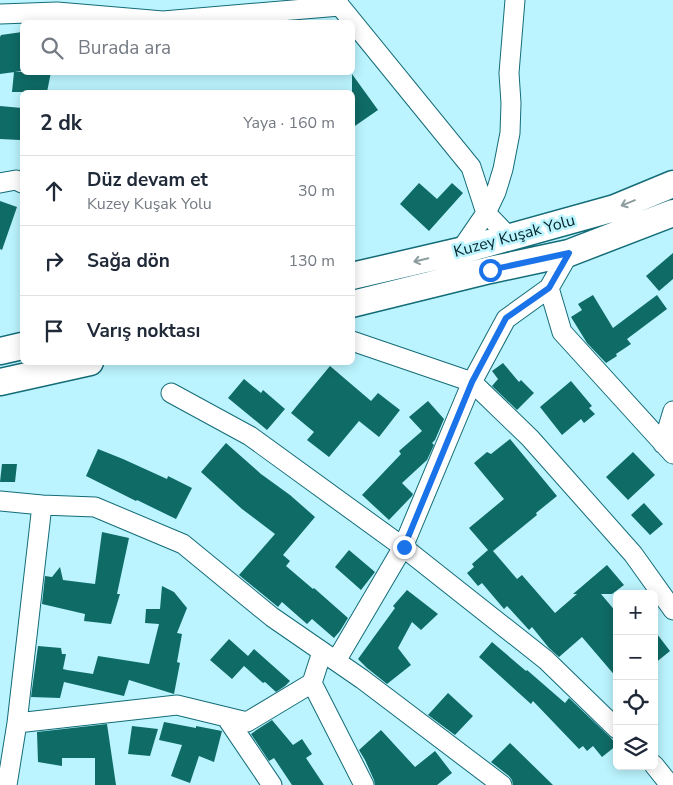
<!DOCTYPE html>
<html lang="tr">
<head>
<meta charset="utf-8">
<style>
	:root { --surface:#fff; --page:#f2f2f3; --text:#1f2937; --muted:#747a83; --line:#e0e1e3 }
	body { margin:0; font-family:"Nunito Sans",sans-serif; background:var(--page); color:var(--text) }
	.controls { position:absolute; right:15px; bottom:15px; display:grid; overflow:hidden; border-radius:8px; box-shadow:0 2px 12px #0003 }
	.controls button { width:45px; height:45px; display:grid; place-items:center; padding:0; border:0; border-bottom:1px solid var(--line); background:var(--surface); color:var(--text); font:25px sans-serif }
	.stop { position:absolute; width:15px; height:15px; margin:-11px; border:4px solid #1a73e8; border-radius:50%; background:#fff }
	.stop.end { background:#1a73e8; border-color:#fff; box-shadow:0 1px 5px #0008 }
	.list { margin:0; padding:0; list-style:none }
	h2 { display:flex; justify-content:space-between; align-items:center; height:65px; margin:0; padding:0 20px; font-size:21px }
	h2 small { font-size:16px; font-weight:400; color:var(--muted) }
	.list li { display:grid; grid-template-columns:32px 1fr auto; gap:15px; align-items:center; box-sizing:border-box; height:70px; padding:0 20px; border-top:1px solid var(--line) }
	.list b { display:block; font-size:19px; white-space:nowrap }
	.list p { margin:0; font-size:16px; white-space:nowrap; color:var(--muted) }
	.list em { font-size:16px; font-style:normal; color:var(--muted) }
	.icon { flex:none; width:28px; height:28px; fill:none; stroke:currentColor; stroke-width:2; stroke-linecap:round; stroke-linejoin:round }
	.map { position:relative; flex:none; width:673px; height:785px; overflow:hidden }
	.search { position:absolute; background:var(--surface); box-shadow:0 2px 12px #0003; left:20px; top:20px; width:335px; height:55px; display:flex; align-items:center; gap:12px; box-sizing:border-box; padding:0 18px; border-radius:8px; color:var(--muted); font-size:19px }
	.panel { position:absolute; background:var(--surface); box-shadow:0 2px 12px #0003; left:20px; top:90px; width:335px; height:275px; border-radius:8px }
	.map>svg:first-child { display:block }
	.building { fill:#0f6b66 }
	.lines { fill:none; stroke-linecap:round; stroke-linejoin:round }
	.minor-casing { stroke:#146c78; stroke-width:21 }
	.secondary-casing { stroke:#146c78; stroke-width:29 }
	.minor { stroke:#fff; stroke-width:19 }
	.secondary { stroke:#fff; stroke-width:26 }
	.oneway { stroke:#8d9c9f }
	.route { stroke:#1a73e8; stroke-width:6 }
	.labels { text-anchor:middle; stroke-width:5; stroke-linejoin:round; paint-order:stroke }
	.street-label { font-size:16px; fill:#022429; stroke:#bbf4fe }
</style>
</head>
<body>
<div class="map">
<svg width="673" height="785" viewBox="0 0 673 785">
	<rect width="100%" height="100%" fill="#bbf4fe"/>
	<path class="building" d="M22 32V71L0 74V37L1 35Z
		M14 72H51L47 92H12Z
		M352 74 378 110 352 128Z
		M0 106 22 108 20 140 0 139Z
		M419 183 437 199 452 183 463 193 429 231 400 204Z
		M0 201 17 207 2 250 0 249Z
		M673 253V279L659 291 646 276Z
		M593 295 613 328 657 295 667 309 627 339 631 344 616 354 617 356 606 363 587 343 571 317 582 310 578 304Z
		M503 363 519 382 521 380 534 393 517 410 492 386 498 379 492 371Z
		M330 366 371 401 378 393 400 410 379 437 359 421 329 457 307 440 314 432 291 413Z
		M244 379 261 393 263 390 285 409 267 430 228 398Z
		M571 381 592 406 589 408 595 414 584 423 581 419 562 435 540 407Z
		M428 401 444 419 435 440 432 443 434 445 427 460 402 483 413 494 412 496 389 520 362 495 401 454 399 451 422 431 409 417Z
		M510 439 557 496 536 513 537 515 493 551 517 579 522 575 555 613 577 594H573L607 565 624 585 612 594H601L617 613V678L582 637 559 657 549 648 532 627 529 630 507 606 504 609 482 583 478 586 467 573 474 567 472 564 488 550 469 528 504 499 474 463 487 452 491 454Z
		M226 443 261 474 290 495 315 517 283 555 290 561 286 566 313 589 314 588 348 618 340 631 334 638 312 619 307 624 282 602 278 607 239 575 275 534 242 509 201 472Z
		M98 449 123 459 167 479 168 476 192 488 176 519 137 500 136 501 86 476Z
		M633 452 655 475 628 500 606 477Z
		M2 464H17L15 482H0Z
		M644 503 663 524 650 535 631 515Z
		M102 532 129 538 117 594H120L111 624 84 621 85 614 42 604 45 576 52 577 60 567 63 580 95 584Z
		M349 550 375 572 361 590 335 567Z
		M162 586 174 592 187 608 177 633 182 634 177 662 180 663 174 694 129 680 124 696 64 682 60 698 31 697 38 646 61 648 62 654H66L63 669 67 670 93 674 98 656 149 664 159 624 145 623 146 609H160Z
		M407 590 438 614 421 630 412 622 398 648 411 665 387 684 367 668 358 659 395 608 393 606Z
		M654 630 670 651 654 664Z
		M229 639 248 656 254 649 290 681 285 686 276 692 265 682 263 683 244 666 232 679 210 660Z
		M492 642 526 671 527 670 565 703 569 698 611 738 617 745 602 757 593 746 587 751 583 746 579 749 533 701 531 704 479 657Z
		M448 693 473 716 455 735 428 715Z
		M272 720 293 745 302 739 312 754 306 758 324 785H292L274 758 269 761 251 734 258 729Z
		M164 722 196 728V726L222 731 214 762 199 756 190 783 171 776 182 745 159 740Z
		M107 724 116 785H95V758H62V766L38 762 37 732Z
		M132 726 158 729 150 756 128 754Z
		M381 730 415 767 435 751 452 773 437 785H375L374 780 365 760 359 750Z
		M510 743 553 785H513L512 780 509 776 491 762Z"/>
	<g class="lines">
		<defs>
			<path id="minor" d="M337 0 340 6 471 167 486 213 509 237
				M0 14 57 12 163 21 340 6
				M0 183 16 180 22 183
				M460 251 486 213 496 192 503 169 510 133 511 103 509 73 515 0
				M569 253 549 288 562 332 673 454
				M352 341 472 382 530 438 633 554 673 610
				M171 393 250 436 403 547 546 660 617 729
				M663 444 673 411
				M0 501 42 505
				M322 652 312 683 364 785
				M336 661 403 547 472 382 506 319 549 288
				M226 717 272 785
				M17 723 177 705 247 722 312 683
				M654 765 670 785
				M7 785 17 723 42 505 95 507 183 544 272 617 362 679 502 785"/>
			<path id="secondary" d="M352 276 460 251 615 208 673 184
				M352 304 490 270 569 253 673 213
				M0 351 22 346
				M0 382 90 362"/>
		</defs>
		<use href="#minor" class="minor-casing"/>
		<use href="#secondary" class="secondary-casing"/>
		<use href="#minor" class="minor"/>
		<use href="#secondary" class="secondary"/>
	</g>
	<defs><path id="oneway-shaft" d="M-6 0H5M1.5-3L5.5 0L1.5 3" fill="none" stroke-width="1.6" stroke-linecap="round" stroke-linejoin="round" transform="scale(1.25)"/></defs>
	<g class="oneway">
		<use href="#oneway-shaft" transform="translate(628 203) rotate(158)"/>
		<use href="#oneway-shaft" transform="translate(421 260) rotate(167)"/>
	</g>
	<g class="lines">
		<path class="route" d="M404 547 472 382 506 318 549 288 569 253 490 270"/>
	</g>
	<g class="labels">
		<g class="street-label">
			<text transform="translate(514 235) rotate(-15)" y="6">Kuzey Kuşak Yolu</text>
		</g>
	</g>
</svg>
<div class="controls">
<button>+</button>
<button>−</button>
<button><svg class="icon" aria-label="locate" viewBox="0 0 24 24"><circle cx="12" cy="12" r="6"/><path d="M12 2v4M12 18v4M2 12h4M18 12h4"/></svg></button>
<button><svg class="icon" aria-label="layers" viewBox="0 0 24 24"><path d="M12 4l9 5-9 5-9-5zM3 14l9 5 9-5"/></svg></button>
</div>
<div class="stop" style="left:490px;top:270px"></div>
<div class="stop end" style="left:404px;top:547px"></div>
<div class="search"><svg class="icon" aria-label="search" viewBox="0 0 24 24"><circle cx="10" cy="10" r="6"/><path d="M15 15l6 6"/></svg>Burada ara</div>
<section class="panel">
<h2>2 dk<small>Yaya · 160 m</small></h2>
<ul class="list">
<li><svg class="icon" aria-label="ahead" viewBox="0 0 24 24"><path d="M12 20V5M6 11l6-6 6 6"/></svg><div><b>Düz devam et</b><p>Kuzey Kuşak Yolu</p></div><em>30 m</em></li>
<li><svg class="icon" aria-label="right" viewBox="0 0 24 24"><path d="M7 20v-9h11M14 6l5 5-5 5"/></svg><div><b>Sağa dön</b></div><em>130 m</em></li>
<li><svg class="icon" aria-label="arrive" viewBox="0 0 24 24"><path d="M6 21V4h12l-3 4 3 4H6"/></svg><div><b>Varış noktası</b></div></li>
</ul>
</section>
</div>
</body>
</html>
